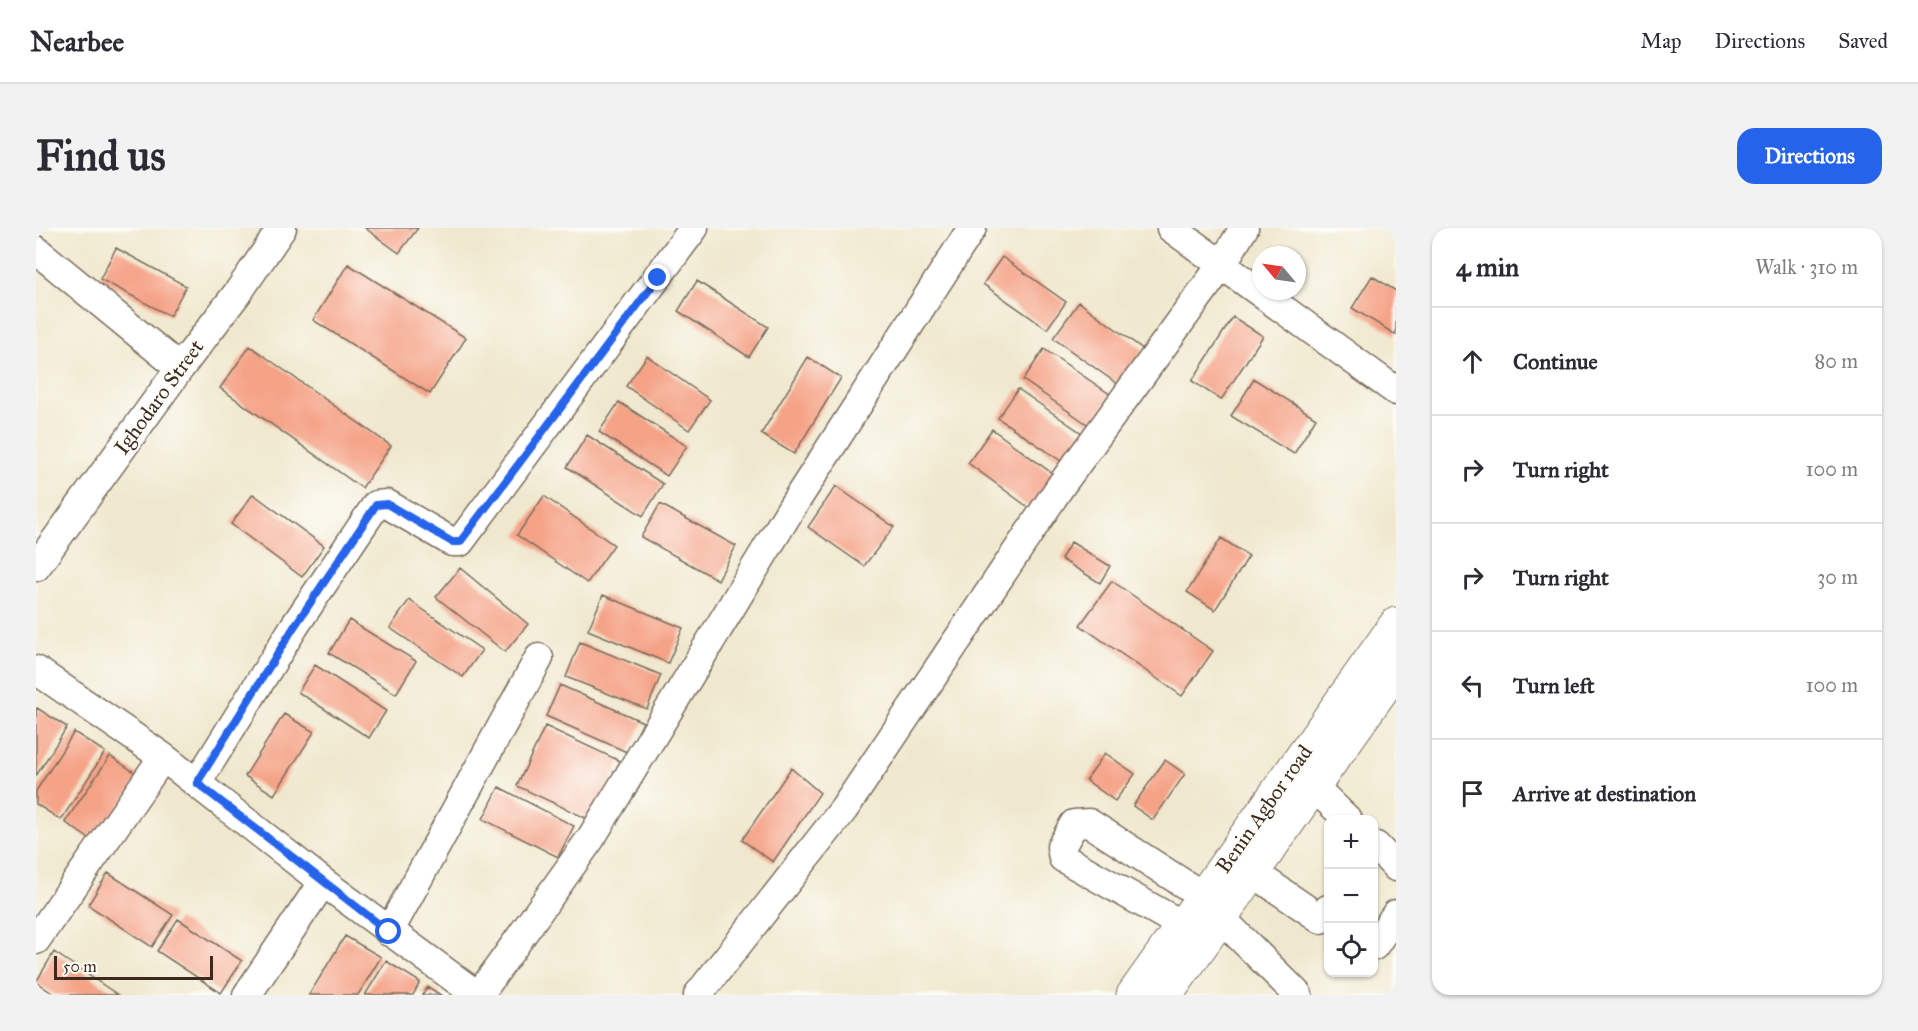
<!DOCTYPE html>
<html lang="en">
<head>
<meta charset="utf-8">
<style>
	:root { --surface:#fff; --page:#f2f2f3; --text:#2b2b33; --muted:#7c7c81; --line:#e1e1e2; --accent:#2563eb }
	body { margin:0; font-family:"IM FELL Great Primer",serif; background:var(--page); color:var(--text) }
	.controls { position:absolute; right:18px; bottom:18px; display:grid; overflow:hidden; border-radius:12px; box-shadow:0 2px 4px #0004 }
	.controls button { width:54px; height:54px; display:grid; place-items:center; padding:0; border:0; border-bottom:2px solid var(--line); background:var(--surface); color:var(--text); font:30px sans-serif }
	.compass { position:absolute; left:1216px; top:18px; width:54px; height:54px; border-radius:50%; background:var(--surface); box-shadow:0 2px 4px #0004; rotate:299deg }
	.scale { position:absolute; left:18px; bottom:15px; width:159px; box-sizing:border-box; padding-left:6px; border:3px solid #3b2a1e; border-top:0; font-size:16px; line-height:21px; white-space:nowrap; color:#3b2a1e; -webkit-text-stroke:4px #fdfcf7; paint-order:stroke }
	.stop { position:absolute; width:18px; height:18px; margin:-14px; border:4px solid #2563eb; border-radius:50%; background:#fff }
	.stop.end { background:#2563eb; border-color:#fff; box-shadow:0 2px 6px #0008 }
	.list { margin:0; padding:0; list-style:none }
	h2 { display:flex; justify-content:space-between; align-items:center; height:78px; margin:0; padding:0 24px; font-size:26px }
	h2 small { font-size:20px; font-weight:400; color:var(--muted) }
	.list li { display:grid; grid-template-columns:39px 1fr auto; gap:18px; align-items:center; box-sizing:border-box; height:108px; padding:0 24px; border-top:2px solid var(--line) }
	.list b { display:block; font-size:22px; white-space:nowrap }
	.list em { font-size:20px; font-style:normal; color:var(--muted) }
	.icon { flex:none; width:33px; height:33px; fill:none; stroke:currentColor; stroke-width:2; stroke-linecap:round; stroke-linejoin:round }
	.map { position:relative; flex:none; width:1360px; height:767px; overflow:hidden; border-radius:18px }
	header { display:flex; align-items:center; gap:36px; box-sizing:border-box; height:84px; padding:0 30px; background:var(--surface); border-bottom:2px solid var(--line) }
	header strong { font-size:28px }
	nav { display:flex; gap:33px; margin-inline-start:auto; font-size:21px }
	.intro { display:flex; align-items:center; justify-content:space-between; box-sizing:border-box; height:144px; padding:0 36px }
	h1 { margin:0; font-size:42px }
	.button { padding:15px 27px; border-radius:18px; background:var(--accent); color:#fff; font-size:21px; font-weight:700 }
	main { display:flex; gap:36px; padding:0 36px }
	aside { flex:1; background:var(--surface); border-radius:18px; box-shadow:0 2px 4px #0004 }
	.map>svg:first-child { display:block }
	.building { fill:#f5a387 }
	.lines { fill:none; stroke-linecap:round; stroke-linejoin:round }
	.minor-casing { stroke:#7a6c5c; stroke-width:31 }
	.highway-casing { stroke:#7a6c5c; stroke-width:35 }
	.minor { stroke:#fff; stroke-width:28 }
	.highway { stroke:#fff; stroke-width:33 }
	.route { stroke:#2563eb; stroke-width:8 }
	.labels { text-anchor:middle; stroke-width:4.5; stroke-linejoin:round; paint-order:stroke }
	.street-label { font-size:21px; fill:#3b2a1e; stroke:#fdfcf7 }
</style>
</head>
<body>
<header>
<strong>Nearbee</strong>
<nav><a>Map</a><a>Directions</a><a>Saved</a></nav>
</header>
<div class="intro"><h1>Find us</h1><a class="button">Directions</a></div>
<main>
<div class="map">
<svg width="1360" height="767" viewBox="0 0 1360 767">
	<rect width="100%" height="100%" fill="#fdfcf7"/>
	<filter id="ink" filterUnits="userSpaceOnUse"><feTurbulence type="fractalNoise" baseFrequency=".0167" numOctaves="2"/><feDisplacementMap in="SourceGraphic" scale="12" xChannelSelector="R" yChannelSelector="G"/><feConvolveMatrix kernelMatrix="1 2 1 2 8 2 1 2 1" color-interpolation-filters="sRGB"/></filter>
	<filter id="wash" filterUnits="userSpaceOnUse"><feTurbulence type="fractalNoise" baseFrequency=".008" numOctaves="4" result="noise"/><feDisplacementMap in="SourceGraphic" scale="24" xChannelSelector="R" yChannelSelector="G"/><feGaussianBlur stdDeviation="1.35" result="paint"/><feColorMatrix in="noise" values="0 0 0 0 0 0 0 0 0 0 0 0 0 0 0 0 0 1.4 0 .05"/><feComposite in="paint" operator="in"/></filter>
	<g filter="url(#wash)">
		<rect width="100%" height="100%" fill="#f0e8ce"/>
		<g id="blocks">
			<path class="building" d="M329 0H382L363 25Z
				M80 20 150 58 134 88 64 51Z
				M966 29 1030 74 1011 101 947 56Z
				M312 36 430 110 394 166 277 92Z
				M1336 48 1360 63V107L1316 80Z
				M661 53 732 99 713 129 642 83Z
				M1043 74 1108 122 1083 157 1017 110Z
				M1197 89 1227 108 1185 172 1156 153Z
				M214 118 355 218 326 260 184 160Z
				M1008 121 1075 167 1054 198 987 152Z
				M611 128 674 172 653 202 590 158Z
				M772 129 805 150 758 226 725 206Z
				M1218 151 1280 190 1258 226 1195 188Z
				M982 161 1047 206 1028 235 962 190Z
				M583 174 651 218 631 248 563 204Z
				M956 201 1021 249 996 282 932 235Z
				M551 207 627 256 607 288 531 239Z
				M800 258 858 299 828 338 772 299Z
				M217 266 288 318 266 349 195 296Z
				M508 268 578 317 551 355 481 307Z
				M624 276 700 318 682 352 605 309Z
				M1185 310 1213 328 1179 382 1151 364Z
				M1035 314 1074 338 1064 355 1025 331Z
				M424 340 492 396 469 424 400 369Z
				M1076 353 1177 423 1146 468 1044 397Z
				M567 367 647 400 632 435 552 402Z
				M373 372 446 422 427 449 354 400Z
				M313 392 380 433 360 466 293 425Z
				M544 414 625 447 611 481 530 449Z
				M279 437 350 483 333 510 262 464Z
				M524 457 607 494 593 525 510 488Z
				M1 480 31 499 0 548V483Z
				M248 486 278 504 238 567 209 548Z
				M509 498 584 533 556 593 481 558Z
				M38 504 69 524 25 592 0 576V563Z
				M1069 525 1099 546 1079 573 1050 552Z
				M74 528 104 548 59 615 29 594Z
				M1129 532 1149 546 1117 592 1097 578Z
				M755 540 784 565 737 634 706 612Z
				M463 559 538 598 522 629 447 591Z
				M72 645 137 687 116 719 52 677Z
				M142 691 206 733 185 765 121 723Z
				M309 708 345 729 322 767H273Z
				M18 724 82 767H19L0 754Z
				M350 733 384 754 377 767H329Z
				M392 759 405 767H386Z"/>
		</g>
	</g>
	<g filter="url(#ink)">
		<use href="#blocks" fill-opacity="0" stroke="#7a6c5c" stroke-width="1.5"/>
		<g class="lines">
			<defs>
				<path id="minor" d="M1135 0 1360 163
					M0 22 144 140
					M0 339 144 140 203 63 246 0
					M0 442 127 529 287 654 441 767
					M161 555 258 399 340 277 351 276 416 314H424L658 0
					M1277 558 1312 592
					M1340 618 1360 639
					M1216 644 1285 691 1292 681
					M1184 689 1262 767
					M1146 697 1027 630 1025 619 1038 596 1053 595 1167 668
					M353 704 503 430
					M0 712 127 529
					M1338 718 1360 686
					M211 767 287 654
					M443 767 555 610 756 279 936 0
					M662 767 808 581 1026 256 1185 38 1208 0"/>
				<path id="highway" d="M1097 767 1360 396
					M1130 767 1360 442"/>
			</defs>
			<use href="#minor" class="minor-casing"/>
			<use href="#highway" class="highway-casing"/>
			<use href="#minor" class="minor"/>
			<use href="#highway" class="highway"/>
		</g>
	</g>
	<g class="lines" filter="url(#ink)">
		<path class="route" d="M353 704 161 555 258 399 340 277 351 276 416 314H424L622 50"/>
	</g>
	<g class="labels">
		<g class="street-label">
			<text transform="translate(123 169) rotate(-54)" y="7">Ighodaro Street</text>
			<text transform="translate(1228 581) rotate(-55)" y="7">Benin Agbor road</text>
		</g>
	</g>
</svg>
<div class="controls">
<button>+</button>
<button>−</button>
<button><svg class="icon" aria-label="locate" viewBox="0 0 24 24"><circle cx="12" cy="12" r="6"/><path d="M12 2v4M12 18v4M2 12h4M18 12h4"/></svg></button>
</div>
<svg class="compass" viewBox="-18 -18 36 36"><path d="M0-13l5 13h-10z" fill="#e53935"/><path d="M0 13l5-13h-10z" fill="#7c7c81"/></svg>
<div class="scale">50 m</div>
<div class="stop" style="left:353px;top:704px"></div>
<div class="stop end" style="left:622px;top:50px"></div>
</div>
<aside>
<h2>4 min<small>Walk · 310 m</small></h2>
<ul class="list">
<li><svg class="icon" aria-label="ahead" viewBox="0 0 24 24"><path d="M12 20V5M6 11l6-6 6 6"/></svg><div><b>Continue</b></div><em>80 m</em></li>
<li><svg class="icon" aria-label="right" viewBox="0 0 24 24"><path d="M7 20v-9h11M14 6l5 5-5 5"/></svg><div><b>Turn right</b></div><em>100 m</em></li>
<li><svg class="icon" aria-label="right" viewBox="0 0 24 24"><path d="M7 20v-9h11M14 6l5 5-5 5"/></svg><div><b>Turn right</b></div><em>30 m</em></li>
<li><svg class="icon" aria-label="left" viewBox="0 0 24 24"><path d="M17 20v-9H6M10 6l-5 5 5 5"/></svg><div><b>Turn left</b></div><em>100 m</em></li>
<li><svg class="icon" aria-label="arrive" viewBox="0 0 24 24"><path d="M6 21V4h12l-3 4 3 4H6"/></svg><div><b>Arrive at destination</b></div></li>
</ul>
</aside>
</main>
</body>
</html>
